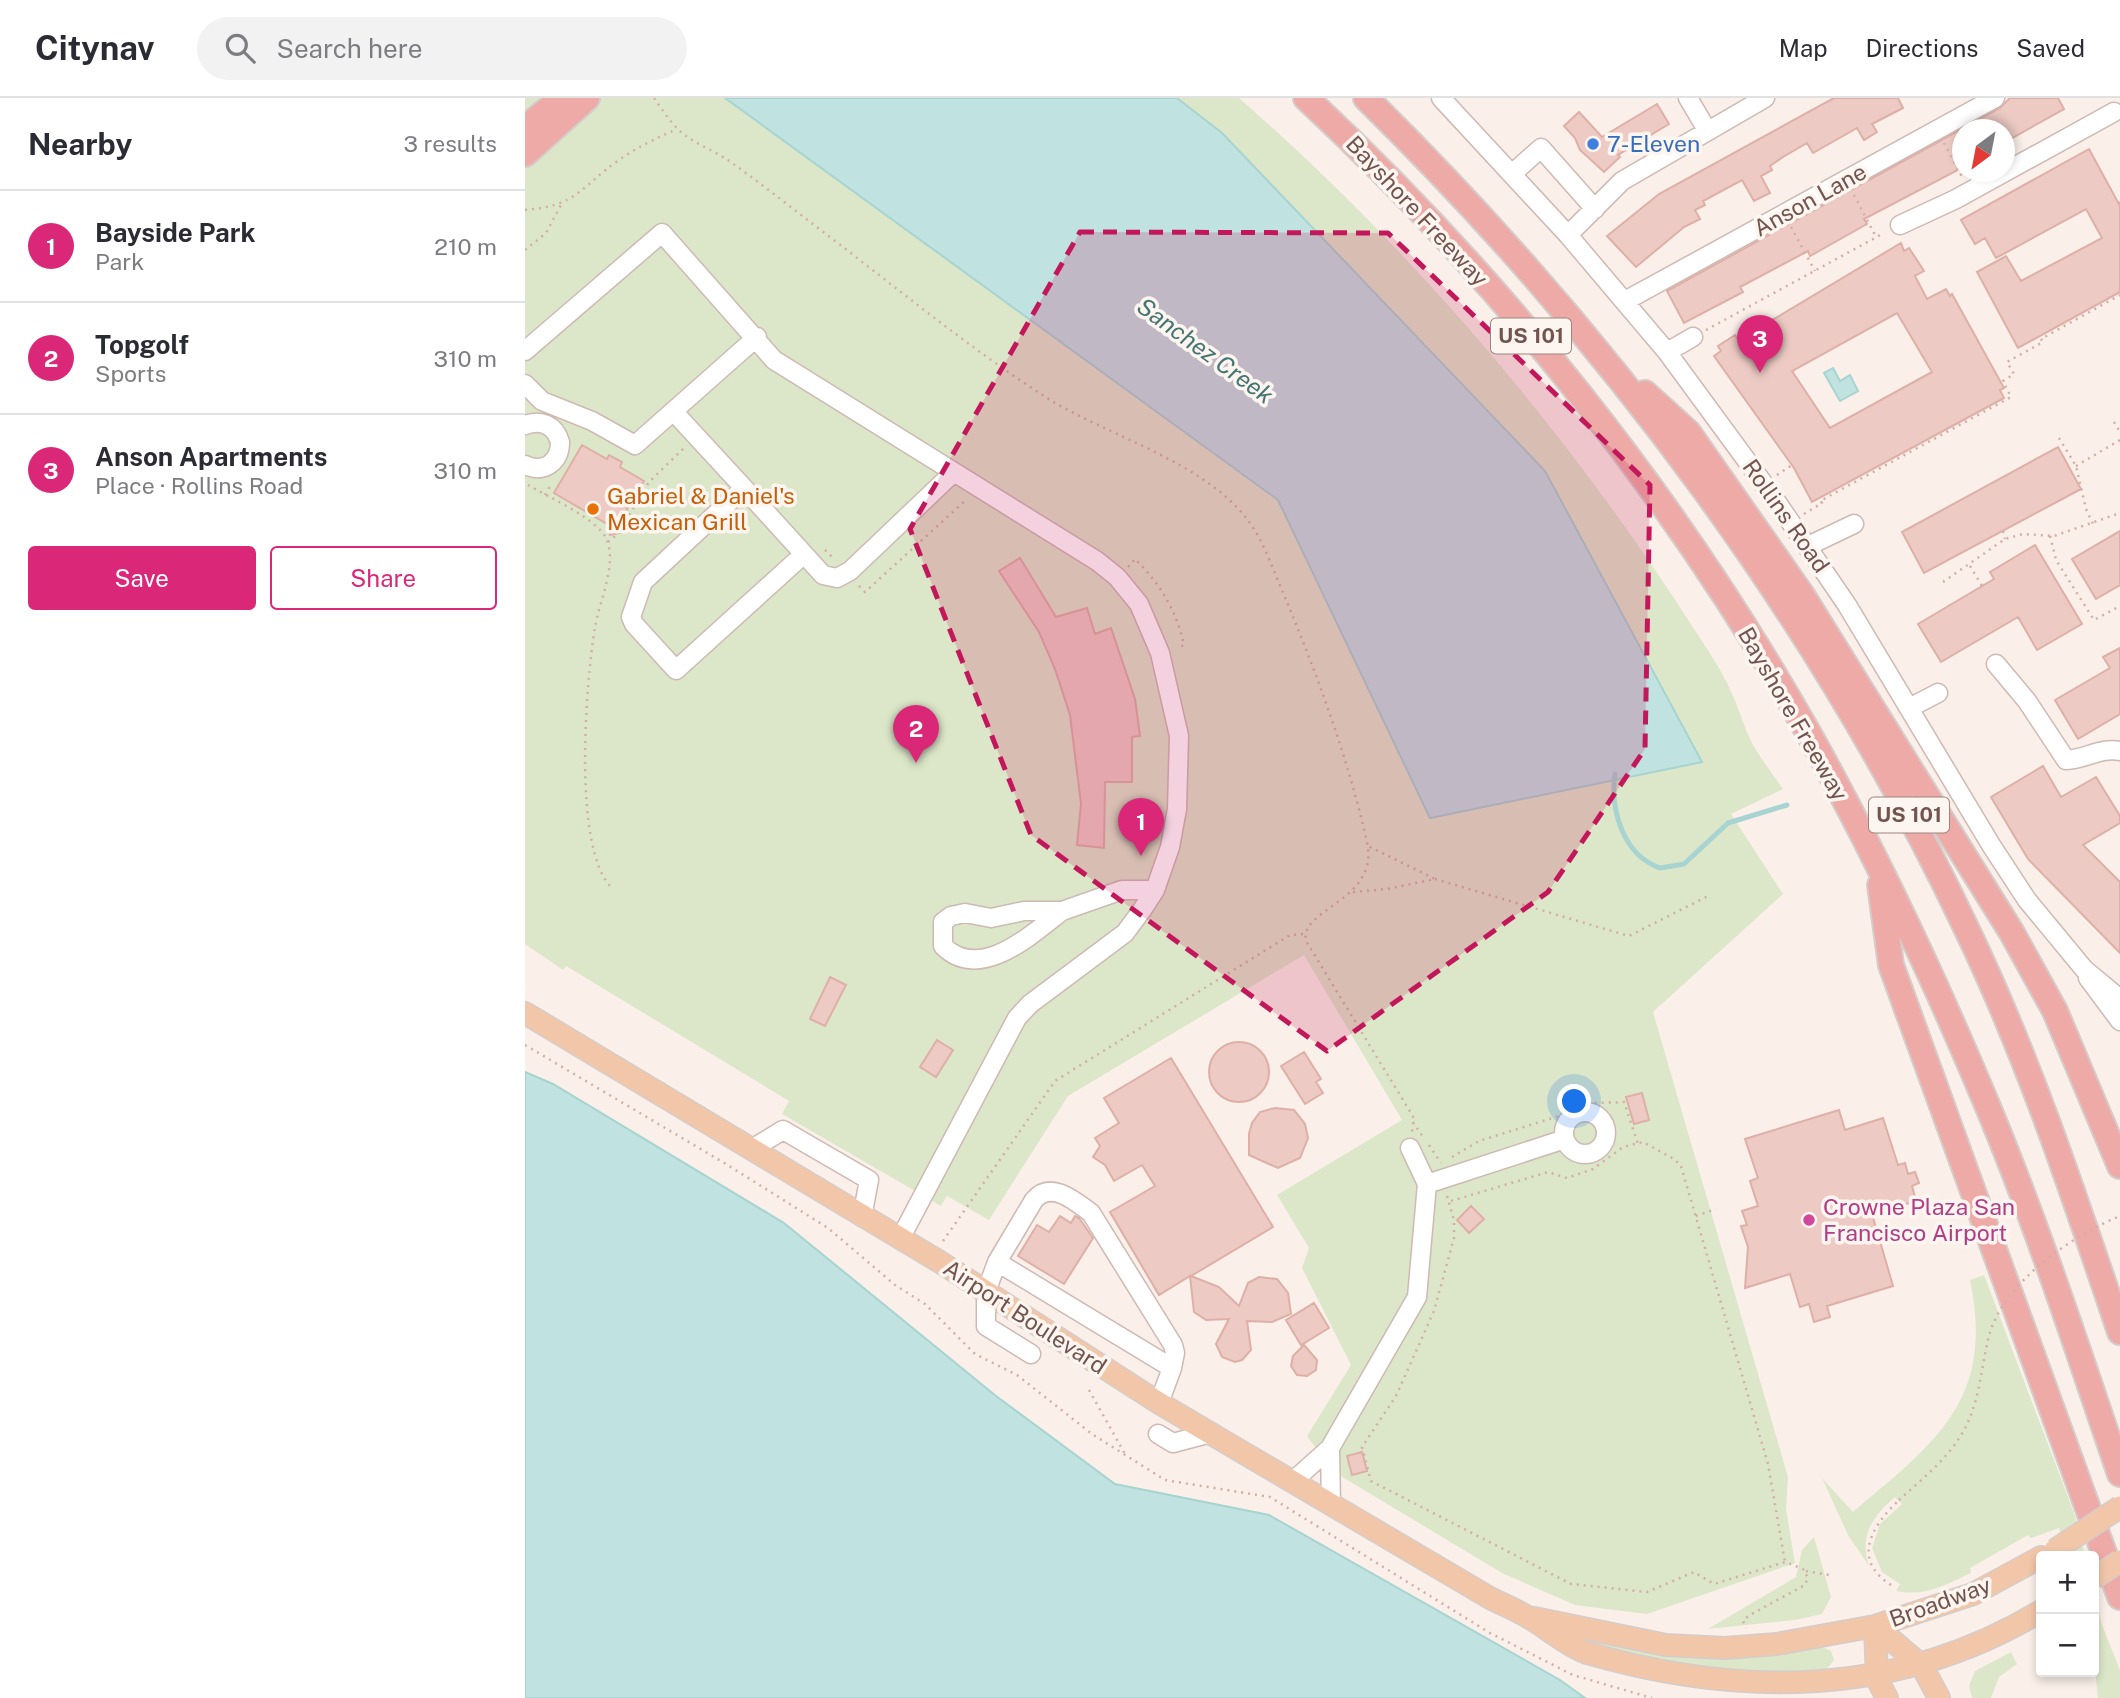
<!DOCTYPE html>
<html lang="en">
<head>
<meta charset="utf-8">
<style>
	:root { --surface:#fff; --page:#f2f2f3; --text:#2b2b33; --muted:#7c7c81; --line:#e1e1e2; --accent:#db2777 }
	body { margin:0; font-family:"Public Sans",sans-serif; background:var(--page); color:var(--text) }
	.controls { position:absolute; right:21px; bottom:21px; display:grid; overflow:hidden; border-radius:7px; box-shadow:0 4px 10px #0003 }
	.controls button { width:63px; height:63px; display:grid; place-items:center; padding:0; border:0; border-bottom:2px solid var(--line); background:var(--surface); color:var(--text); font:35px sans-serif }
	.compass { position:absolute; left:1427px; top:21px; width:63px; height:63px; border-radius:50%; background:var(--surface); box-shadow:0 4px 10px #0003; rotate:212deg }
	.you { position:absolute; left:1050px; top:1004px; width:24px; height:24px; margin:-18px; border:5px solid #fff; border-radius:50%; background:#1a73e8; box-shadow:0 0 0 10px #1a73e833 }
	.badge { display:grid; place-items:center; width:46px; height:46px; border-radius:50%; background:var(--accent); color:#fff; font-size:23px; font-weight:700 }
	.pin { position:absolute; translate:-50% -58px; filter:drop-shadow(0 2px 4px #0008) }
	.pin::after { content:''; position:absolute; top:37px; width:24px; height:21px; background:inherit; clip-path:polygon(0 0,100% 0,50% 100%) }
	.list { margin:0; padding:0; list-style:none }
	h2 { display:flex; justify-content:space-between; align-items:center; height:91px; margin:0; padding:0 28px; font-size:30px }
	h2 small { font-size:23px; font-weight:400; color:var(--muted) }
	.list li { display:grid; grid-template-columns:46px 1fr auto; gap:21px; align-items:center; box-sizing:border-box; height:112px; padding:0 28px; border-top:2px solid var(--line) }
	.list b { display:block; font-size:26px; white-space:nowrap }
	.list p { margin:0; font-size:23px; white-space:nowrap; color:var(--muted) }
	.list em { font-size:23px; font-style:normal; color:var(--muted) }
	.actions { display:flex; gap:14px; padding:21px 28px }
	.actions a { flex:1; padding:16px 0; border:2px solid var(--accent); border-radius:7px; text-align:center; font-size:24px; color:var(--accent) }
	.actions .main { background:var(--accent); color:#fff }
	.icon { flex:none; width:38px; height:38px; fill:none; stroke:currentColor; stroke-width:2; stroke-linecap:round; stroke-linejoin:round }
	.map { position:relative; flex:none; width:1595px; height:1600px; overflow:hidden }
	header { display:flex; align-items:center; gap:42px; box-sizing:border-box; height:98px; padding:0 35px; background:var(--surface); border-bottom:2px solid var(--line) }
	header strong { font-size:33px }
	nav { display:flex; gap:38px; margin-inline-start:auto; font-size:24px }
	.search { width:490px; height:63px; background:var(--page); display:flex; align-items:center; gap:18px; box-sizing:border-box; padding:0 24px; border-radius:38px; color:var(--muted); font-size:26px }
	main { display:flex }
	aside { flex:1; background:var(--surface) }
	.map>svg:first-child { display:block }
	.green { fill:#dce7c9 }
	.water { fill:#c0e2e0; stroke:#a7d3d0; stroke-width:2 }
	.lines { fill:none; stroke-linecap:round; stroke-linejoin:round }
	.stream { stroke:#a7d3d0; stroke-width:5 }
	.building { fill:#edcbc4; stroke:#deafa6; stroke-width:2; fill-rule:evenodd }
	.minor-casing { stroke:#ceb9b3; stroke-width:21 }
	.major-casing { stroke:#d5ccca; stroke-width:24 }
	.highway-casing { stroke:#d5ccca; stroke-width:28 }
	.path { stroke:#d2aea7; stroke-width:2.5; stroke-dasharray:2 5; stroke-linecap:butt }
	.minor { stroke:#fff; stroke-width:18 }
	.major { stroke:#f2c7a9; stroke-width:21 }
	.highway { stroke:#eeaaa7; stroke-width:24 }
	.major-bridge-casing { stroke:#d5ccca; stroke-width:24; stroke-linecap:butt }
	.path-bridge { stroke:#d2aea7; stroke-width:2.5; stroke-dasharray:2 5; stroke-linecap:butt }
	.major-bridge { stroke:#f2c7a9; stroke-width:21 }
	.marked { fill:#c2185b; fill-opacity:0.2; stroke:#c2185b; stroke-width:5; stroke-dasharray:14 9; stroke-linejoin:round }
	.shop-dot { fill:#3f7fe0; stroke:#fdf5ef; stroke-width:2.5 }
	.food-dot { fill:#e8710a; stroke:#fdf5ef; stroke-width:2.5 }
	.hotel-dot { fill:#d1479c; stroke:#fdf5ef; stroke-width:2.5 }
	.labels { text-anchor:middle; stroke-width:7; stroke-linejoin:round; paint-order:stroke }
	.shield { fill:#fdf5ef; stroke:#9c847f; stroke-width:2 }
	.shield-label { font-size:21px; font-weight:bold; fill:#72544f }
	.shop-label { font-size:23px; fill:#366cbe; stroke:#fdf5ef; text-anchor:start }
	.street-label { font-size:23px; fill:#72544f; stroke:#fdf5ef }
	.food-label { font-size:23px; fill:#c56008; stroke:#fdf5ef; text-anchor:start }
	.hotel-label { font-size:23px; fill:#b23c85; stroke:#fdf5ef; text-anchor:start }
	.water-label { font-size:24px; font-style:italic; fill:#457673; stroke:#fdf5ef }
</style>
</head>
<body>
<header>
<strong>Citynav</strong>
<div class="search"><svg class="icon" aria-label="search" viewBox="0 0 24 24"><circle cx="10" cy="10" r="6"/><path d="M15 15l6 6"/></svg>Search here</div>
<nav><a>Map</a><a>Directions</a><a>Saved</a></nav>
</header>
<main>
<aside>
<h2>Nearby<small>3 results</small></h2>
<ul class="list">
<li><span class="badge">1</span><div><b>Bayside Park</b><p>Park</p></div><em>210 m</em></li>
<li><span class="badge">2</span><div><b>Topgolf</b><p>Sports</p></div><em>310 m</em></li>
<li><span class="badge">3</span><div><b>Anson Apartments</b><p>Place · Rollins Road</p></div><em>310 m</em></li>
</ul>
<div class="actions"><a class="main">Save</a><a>Share</a></div>
</aside>
<div class="map">
<svg width="1595" height="1600" viewBox="0 0 1595 1600">
	<rect width="100%" height="100%" fill="#faf0e9"/>
	<path class="green" d="M0 0H200L753 402 905 719 697 35 652 0H714C890 154 1045 337 1171 534 1184 554 1199 576 1208 598 1215 614 1220 632 1228 647 1237 662 1248 677 1258 691L1206 716 1258 796 1128 914 1263 1379 1261 1411 1270 1465 1122 1516 1050 1507 977 1475 809 1374 782 1338 826 1267 777 1170 784 1150 752 1097 877 1022 779 857 543 998 464 1122 422 1098 416 1108 257 1016 264 1003 41 868 38 872 0 846Z
		M1459 1177 1550 1418 1560 1458H1543L1534 1430 1506 1440 1503 1437 1445 1470 1446 1475C1420 1487 1400 1499 1371 1493L1375 1486 1357 1474 1347 1450 1355 1426 1377 1406 1370 1399C1347 1419 1334 1438 1344 1468L1323 1437 1297 1380 1328 1414C1411 1344 1470 1302 1445 1182Z
		M1289 1439 1306 1499 1297 1516 1270 1522 1183 1531 1271 1479 1277 1452Z
		M1569 1492 1577 1527 1595 1572V1600H1573L1569 1564Z
		M1039 1533 1296 1548 1306 1553 1309 1562 1301 1572C1225 1580 1107 1570 1039 1533Z
		M1486 1554 1492 1566 1474 1579 1466 1600H1447L1444 1588 1450 1573Z"/>
	<path class="water" d="M200 0H652L697 35 1020 373 1177 664 905 720 753 402Z
		M1308 270 1315 283 1325 277 1333 293 1315 303 1299 275Z
		M0 974 28 986 259 1125 471 1298 590 1386 744 1417 1035 1582 1060 1600H0Z"/>
	<g class="lines">
		<path class="stream" d="M1090 676C1085 712 1098 757 1135 770L1159 766 1203 725 1262 707"/>
	</g>
	<path class="building" d="M1309 0H1373L1378 10 1347 26 1352 34 1339 42 1332 30 1288 55 1282 45 1258 59 1245 68 1247 72 1236 78 1245 95 1229 103 1217 82 1178 103 1180 107 1170 112 1175 121 1159 129 1111 169 1082 138 1134 96Z
		M1485 0H1533L1539 11 1480 44V32H1438V67L1431 73 1339 121 1342 126 1285 158 1283 153 1215 189 1218 194 1159 225 1142 193 1475 10Z
		M1132 6 1144 26 1093 57 1095 59 1079 74 1055 52 1050 40 1039 28 1054 14 1077 39Z
		M1564 51 1595 108V194L1493 250 1452 174 1481 158 1496 183 1577 140 1561 111 1471 160 1460 140 1450 146 1436 122Z
		M1376 145 1379 153 1384 150 1399 173 1390 178 1402 201 1421 191 1425 198 1427 196 1479 290 1475 292 1479 300 1287 404 1269 370 1189 258 1196 253 1193 248 1210 237 1214 242ZM1372 215 1407 274 1305 330 1267 273Z
		M57 347 82 361 84 357 97 364 95 369 119 383 95 423 98 434 85 437 82 426 29 395Z
		M1533 349 1556 391 1399 475 1377 434Z
		M1595 433V487L1571 501 1547 461Z
		M1510 447 1557 526 1512 552 1493 519 1416 564 1393 526 1469 481 1465 474Z
		M495 460 531 519 562 510 570 536 586 530 610 601 615 638 607 639V684H580L579 750 552 747 556 706 545 617 530 571 514 534 474 473Z
		M1595 550V616L1553 641 1530 602 1585 570 1578 559Z
		M1518 668 1536 699 1571 679 1595 718V725L1558 747 1595 784V855L1503 761 1466 699Z
		M305 879 321 887 300 928 285 921Z
		M412 942 428 952 411 979 395 969Z
		M684 974a30 30 0 1 1 60 0a30 30 0 1 1-60 0Z
		M779 954 796 981 791 984 798 995 780 1006 756 968Z
		M646 960 748 1129 666 1178 694 1189 714 1208 723 1185 734 1179 752 1181 763 1195 766 1216 747 1224 722 1223 726 1252 717 1262 710 1264 697 1259 691 1246 704 1221 681 1222 669 1214 665 1178 634 1197 585 1114 630 1088 617 1067 589 1083 580 1067 568 1059 575 1048 570 1040 594 1025 579 1000Z
		M1117 995 1124 1022 1109 1026 1101 999Z
		M750 1010 769 1012 780 1026 783 1040 775 1060 753 1070 724 1057V1036L727 1025 735 1014Z
		M1314 1012 1320 1032 1358 1020 1373 1067 1380 1065 1383 1076 1390 1074 1394 1085 1387 1088 1391 1103 1347 1116 1368 1188 1302 1208 1305 1219 1289 1224 1284 1206 1275 1209 1265 1176 1220 1190 1223 1149 1216 1128 1222 1127 1217 1113 1233 1108 1225 1083 1233 1080 1220 1041Z
		M946 1108 959 1121 944 1135 932 1122Z
		M535 1118 546 1125 550 1118 554 1120 568 1140 539 1186 493 1158 512 1127 524 1134Z
		M789 1205 804 1230 776 1247 761 1222Z
		M779 1247 792 1262 791 1272 782 1278 772 1277 766 1268 768 1258Z
		M837 1354 842 1373 827 1377 822 1358Z"/>
	<g class="lines">
		<defs>
			<path id="minor" d="M916 0 1043 137 1142 254 1247 397 1322 507 1466 747 1502 802 1559 871 1595 901
				M1163 0 1182 32
				M988 75 1016 50 1070 111
				M1375 127 1431 101 1589 14
				M1043 137 1097 83 1240 0
				M1100 203 1470 0
				M0 253 137 135 249 262 572 463 592 479 614 506 635 555 654 638 652 711 645 749 630 792 617 812 600 835 505 906 492 920 375 1141
				M1142 254 1168 239
				M0 286 17 303 67 323 110 347 232 239
				M148 313 219 390
				M0 327C16 321 30 327 35 344 35 364 19 376 0 367
				M1283 448 1329 426
				M279 456 151 572 109 526 106 519 118 484 219 390 298 477 312 480 325 473 429 374
				M1471 566 1502 603 1541 662C1561 661 1576 649 1595 653
				M1384 610 1413 595
				M537 813C507 836 455 885 418 848V824L426 818 440 815 466 820 499 813H537L597 792H630
				M1563 880 1595 923
				M1039 1035a21 21 0 1 1 42 0a21 21 0 1 1-42 0Z
				M227 1051 258 1032 344 1082 337 1119
				M902 1086 1040 1041
				M472 1164 647 1270 634 1305
				M506 1256 461 1228V1194L472 1164 509 1102C526 1082 550 1103 566 1115L648 1247 650 1255 647 1270
				M633 1336 648 1345 686 1335
				M805 1350 806 1407
				M767 1384 805 1350 892 1199 902 1086 885 1050"/>
			<path id="major" d="M0 915 415 1164 634 1305 965 1500C977 1506 991 1512 1003 1519 1024 1531 1039 1546 1062 1555 1218 1600 1373 1599 1516 1513
				M1009 1520 1141 1547 1200 1550 1252 1546 1350 1528 1448 1496 1516 1459
				M1350 1528 1397 1568 1414 1600
				M1350 1528 1352 1581 1362 1600"/>
			<path id="highway" d="M781 0C979 184 1151 401 1284 636 1351 756 1410 882 1463 1009 1513 1129 1553 1253 1595 1376
				M841 0C1086 241 1297 524 1444 836 1505 964 1550 1100 1595 1234
				M0 30 37 0
				M0 56 62 0
				M1120 295 1163 334 1277 497 1487 835 1530 913 1595 1068
				M1355 787 1366 867 1595 1499"/>
		</defs>
		<use href="#minor" class="minor-casing"/>
		<use href="#major" class="major-casing"/>
		<use href="#highway" class="highway-casing"/>
		<path class="path" d="M129 0C136 10 143 21 151 29 165 45 190 52 207 65 235 85 262 106 289 127 366 185 441 248 522 300 583 338 677 363 722 421 739 443 748 472 759 497 792 576 823 660 842 744 855 803 774 810 781 843L889 1020 887 1034
			M1419 45 1437 79
			M1329 97 1351 139
			M1593 105 1595 104
			M0 112C53 108 56 88 94 62 112 49 132 40 152 31
			M1266 129 1290 173
			M0 152 21 135 37 105
			M1181 232 1359 135
			M1589 324 1595 334
			M1534 340 1551 368 1561 411 1568 426
			M1551 368 1595 342
			M1252 377 1267 367
			M3 387C22 398 72 421 81 440 93 465 74 504 70 529 61 583 47 752 87 790
			M20 397 27 385
			M1279 416 1297 405 1295 403 1486 299 1478 283 1489 276 1482 264 1518 244 1516 241 1595 197
			M97 429 124 384 159 350
			M1478 433 1480 441
			M1525 438 1531 462 1569 522 1595 508
			M83 444 94 435
			M300 452 310 462
			M1445 468 1457 488
			M603 469 610 461C635 485 652 514 659 547L652 550
			M1418 484 1480 441 1498 436 1529 438 1595 415
			M334 488 340 494 442 401
			M910 781 1104 838 1183 798
			M828 794 862 791 910 781 843 748
			M0 947 201 1066 303 1130 370 1187 400 1206 450 1256 492 1277 567 1336 640 1382 745 1399 965 1535 1048 1577 1127 1600
			M888 1024 898 1039
			M904 1047 916 1065
			M1068 1054 1073 1068
			M927 1059 954 1043 1034 1018C1053 1001 1076 1006 1099 1004L1113 1046
			M922 1098 929 1122V1140L909 1213 871 1298 837 1349 846 1383 1046 1486 1122 1494 1169 1474 1189 1486 1260 1464 1278 1471 1283 1480 1280 1487 1223 1518 1218 1523 1221 1530
			M926 1103 1023 1074 1042 1080 1068 1071 1098 1049 1118 1044 1149 1061 1156 1068 1243 1366 1260 1464
			M1171 1118 1191 1111
			M418 1143 530 983 765 837 779 836
			M564 1292 600 1356
			M1281 1473 1304 1477
			M1366 1487C1325 1461 1348 1427 1374 1402"/>
		<use href="#minor" class="minor"/>
		<use href="#major" class="major"/>
		<use href="#highway" class="highway"/>
		<defs>
			<path id="major-bridge" d="M1530 1452 1595 1409
				M1569 1480 1595 1463"/>
		</defs>
		<use href="#major-bridge" class="major-bridge-casing"/>
		<path class="path-bridge" d="M1374 1402C1397 1381 1424 1360 1439 1332 1455 1303 1456 1269 1464 1238 1478 1185 1546 1138 1595 1118"/>
		<use href="#major-bridge" class="major-bridge"/>
	</g>
	<path class="marked" d="M555 134 863 135 1125 387 1120 651 1023 794 802 953 506 737 385 431Z"/>
	<circle class="shop-dot" cx="1068" cy="46" r="7"/>
	<circle class="food-dot" cx="68" cy="411" r="7"/>
	<circle class="hotel-dot" cx="1284" cy="1122" r="7"/>
	<g class="labels">
		<g class="shield">
			<rect x="966" y="220.5" width="80" height="35" rx="5"/>
			<rect x="1344" y="699.5" width="80" height="35" rx="5"/>
		</g>
		<g class="shield-label">
			<text x="1006" y="245">US 101</text>
			<text x="1384" y="724">US 101</text>
		</g>
		<g class="shop-label">
			<text x="1082" y="54">7-Eleven</text>
		</g>
		<g class="street-label">
			<text transform="translate(1285 102) rotate(-29)" y="8">Anson Lane</text>
			<text transform="translate(892 113) rotate(47)" y="8">Bayshore Freeway</text>
			<text transform="translate(1261 418) rotate(55)" y="8">Rollins Road</text>
			<text transform="translate(1268 616) rotate(60)" y="8">Bayshore Freeway</text>
			<text transform="translate(500 1219) rotate(33)" y="8">Airport Boulevard</text>
			<text transform="translate(1415 1504) rotate(-20)" y="8">Broadway</text>
		</g>
		<g class="food-label">
			<text x="82" y="406">Gabriel &amp; Daniel's<tspan x="82" dy="26">Mexican Grill</tspan></text>
		</g>
		<g class="hotel-label">
			<text x="1298" y="1117">Crowne Plaza San<tspan x="1298" dy="26">Francisco Airport</tspan></text>
		</g>
		<g class="water-label">
			<text transform="translate(680 253) rotate(36)" y="8">Sanchez Creek</text>
		</g>
	</g>
</svg>
<div class="controls">
<button>+</button>
<button>−</button>
</div>
<svg class="compass" viewBox="-18 -18 36 36"><path d="M0-13l5 13h-10z" fill="#e53935"/><path d="M0 13l5-13h-10z" fill="#7c7c81"/></svg>
<div class="you"></div>
<div class="pin badge" style="left:616px;top:758px">1</div>
<div class="pin badge" style="left:391px;top:665px">2</div>
<div class="pin badge" style="left:1235px;top:275px">3</div>
</div>
</main>
</body>
</html>
